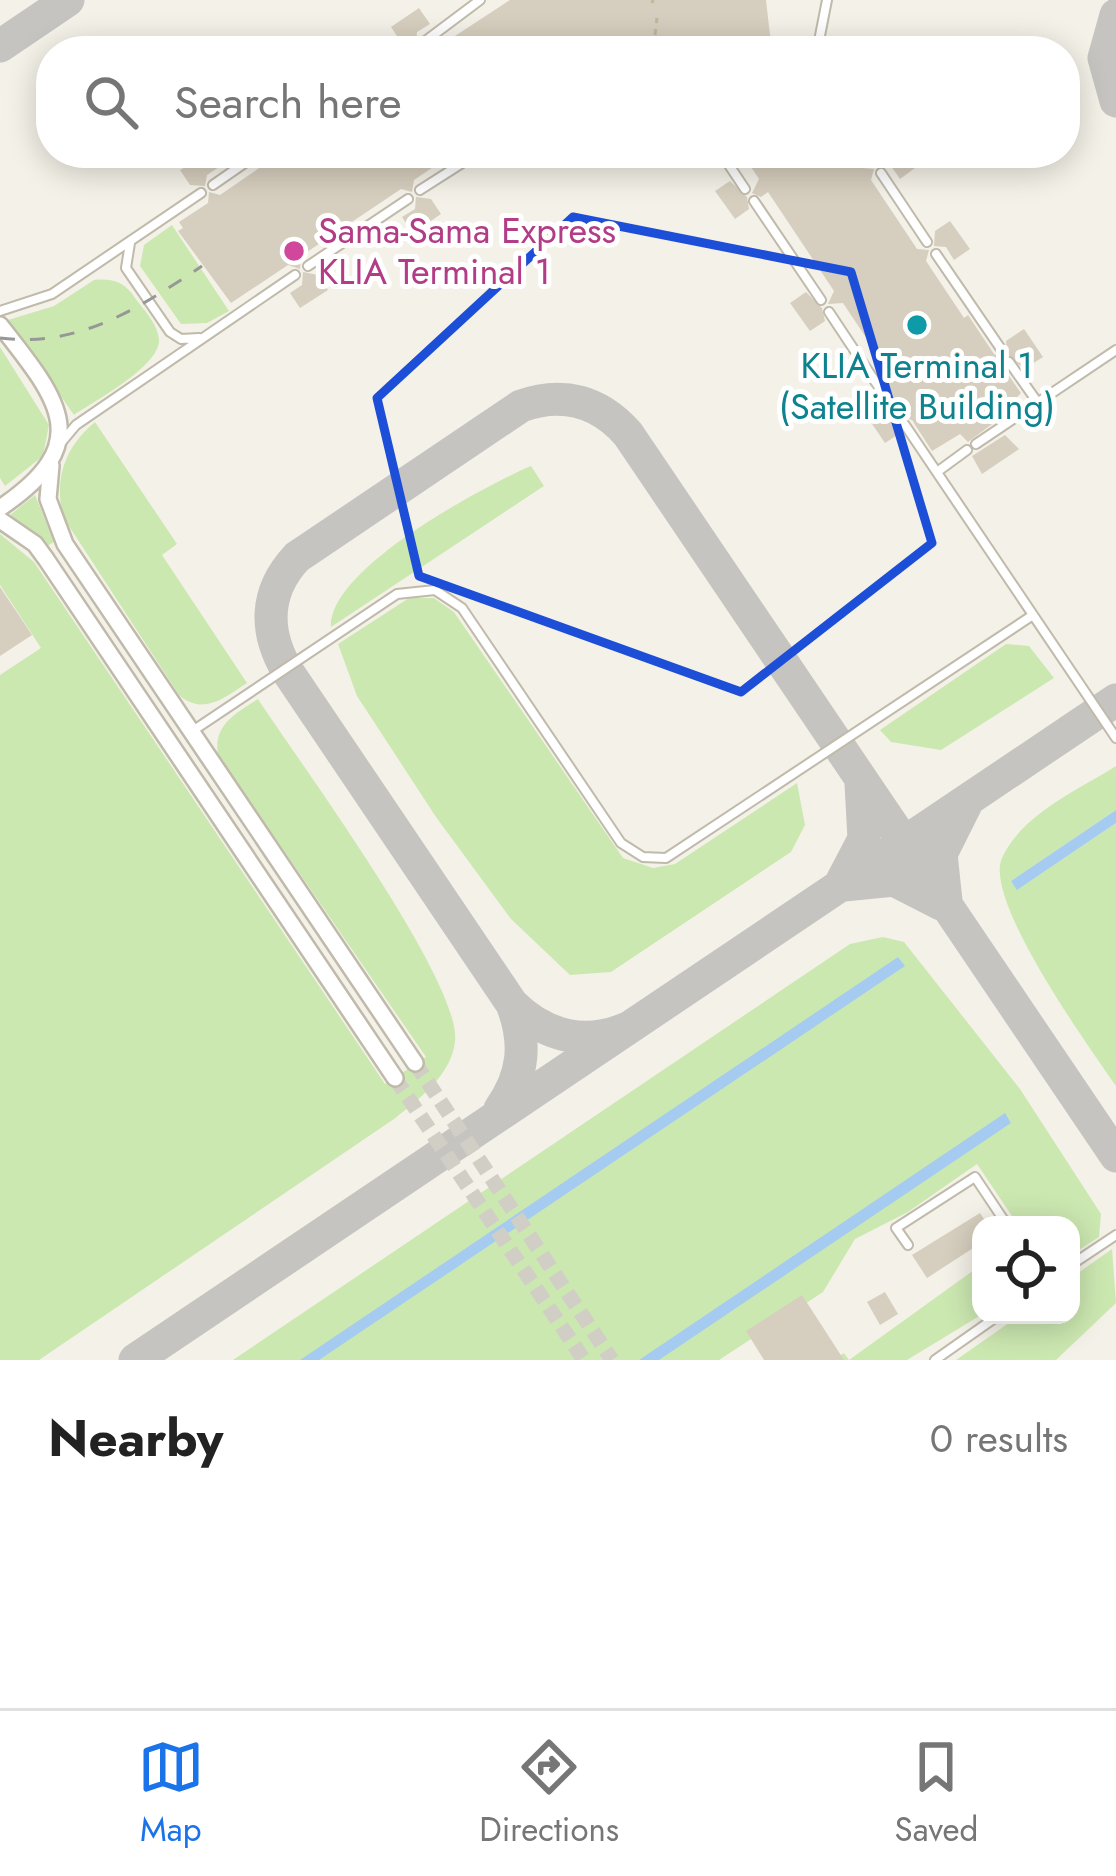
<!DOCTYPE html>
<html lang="en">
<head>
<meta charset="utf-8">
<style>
	:root { --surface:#fff; --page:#f2f2f2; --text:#222; --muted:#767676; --line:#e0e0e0; --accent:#1a73e8 }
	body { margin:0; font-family:Jost,sans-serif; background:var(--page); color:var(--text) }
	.controls { position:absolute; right:36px; bottom:36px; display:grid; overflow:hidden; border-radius:24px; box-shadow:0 6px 30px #0003 }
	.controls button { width:108px; height:108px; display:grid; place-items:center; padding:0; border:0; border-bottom:3px solid var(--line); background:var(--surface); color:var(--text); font:60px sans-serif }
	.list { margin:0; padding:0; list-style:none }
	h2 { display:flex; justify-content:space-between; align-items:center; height:156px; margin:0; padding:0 48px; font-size:51px }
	h2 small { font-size:39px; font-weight:400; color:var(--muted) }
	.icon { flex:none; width:66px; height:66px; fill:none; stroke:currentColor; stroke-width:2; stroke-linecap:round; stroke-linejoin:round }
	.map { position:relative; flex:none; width:1116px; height:1360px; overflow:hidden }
	.search { position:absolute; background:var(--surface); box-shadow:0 6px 30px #0003; left:36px; right:36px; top:36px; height:132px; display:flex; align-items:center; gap:30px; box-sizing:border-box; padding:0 42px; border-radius:48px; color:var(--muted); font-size:45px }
	.sheet { height:348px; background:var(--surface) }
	nav { display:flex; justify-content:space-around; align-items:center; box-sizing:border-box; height:168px; border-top:3px solid var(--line); background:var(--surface); font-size:33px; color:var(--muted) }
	nav a { display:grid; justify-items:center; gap:6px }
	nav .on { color:var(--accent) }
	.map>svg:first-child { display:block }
	.green { fill:#cce8b1 }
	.water { fill:#a5ccf0 }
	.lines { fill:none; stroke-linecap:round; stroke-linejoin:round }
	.taxiway { stroke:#c6c4c0; stroke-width:33 }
	.building { fill:#d6cebe }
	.street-tunnel { stroke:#d1cec5; stroke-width:15; stroke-dasharray:15 8; stroke-linecap:butt }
	.lane-casing { stroke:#c0baab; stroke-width:12 }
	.street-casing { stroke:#c0baab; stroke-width:20 }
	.path { stroke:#c1b79c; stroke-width:3; stroke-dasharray:6 6; stroke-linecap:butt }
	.lane { stroke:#fff; stroke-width:8 }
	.street { stroke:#fff; stroke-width:15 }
	.rail { stroke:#979797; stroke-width:3; stroke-dasharray:15 15; stroke-linecap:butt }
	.marked { fill:none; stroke:#1d4ed8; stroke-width:9; stroke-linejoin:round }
	.hotel-dot { fill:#d1479c; stroke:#fff; stroke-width:4.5 }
	.culture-dot { fill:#0f9aa8; stroke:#fff; stroke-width:4.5 }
	.labels { text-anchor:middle; stroke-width:10; stroke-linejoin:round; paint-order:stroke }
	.hotel-label { font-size:36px; fill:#b23c85; stroke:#fff; text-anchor:start }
	.culture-label { font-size:36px; fill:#0d838f; stroke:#fff }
</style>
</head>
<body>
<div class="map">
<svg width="1116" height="1360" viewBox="0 0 1116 1360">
	<rect width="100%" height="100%" fill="#f4f1e8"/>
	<path class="green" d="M172 225 229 311 207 323 181 324 140 266 144 245Z
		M94 280C113 278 125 282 135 298 144 310 158 324 159 340 160 366 95 401 74 415L8 320 54 306Z
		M0 347 49 425 43 456 5 486 0 478Z
		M95 422 177 544 162 555 247 683C224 698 203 716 179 695L63 517C54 478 65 447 95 422Z
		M531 466 544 486 331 627C328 569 484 486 531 466Z
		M35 495 54 542 47 546 10 515Z
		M0 534 34 562 385 1084 426 1057 218 755C213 725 235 714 258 699 297 759 462 982 455 1041 452 1075 418 1100 394 1119L39 1360H0V675L41 648 0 585Z
		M409 598H434L454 612 623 858 653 868 675 864 797 783 805 825 791 852 611 972 570 975 511 919 436 817 357 696 338 644Z
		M1006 644 1029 646 1054 678 941 750 891 742 880 730Z
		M1116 766V810L1011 881 1018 889 1116 823V1086C1089 1047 983 900 1002 858 1021 815 1078 790 1116 766Z
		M883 937 904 942 1020 1089 1101 1214 1099 1237 1071 1255V1225H1018L977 1164 908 1212 855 1239 823 1292 719 1360H233L850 944Z
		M1112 1249 1116 1303 1056 1360H956L1020 1315H1071V1278Z
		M981 1265V1315L907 1360H834L844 1353 849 1360Z"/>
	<path class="water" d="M1116 810V823L1017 890 1011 881Z
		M898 957 905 966 319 1360H300Z
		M1005 1113 1011 1123 659 1360H639Z"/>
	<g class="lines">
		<path class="taxiway" d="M1116 15 1104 58 1116 101
			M0 46 68 0
			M842 881 864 839 861 784
			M844 885 894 880 941 904
			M946 901 941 854 966 804
			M630 1027C587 1047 545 1037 512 1004L288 672C264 632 264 592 297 557L521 406C563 391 599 401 628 434L1116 1156
			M500 1109C524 1075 527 1043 512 1004
			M135 1360 1116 700"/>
	</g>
	<path class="building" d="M510 0H766L771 44 777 51H432Z
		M419 8 430 24 417 32 416 44 401 42 391 27Z
		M210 153 219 167 207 175 205 186 190 185 180 170Z
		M281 153H454L414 180 412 192 401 189 301 256 300 269 288 265 231 303 178 231 183 228 179 222 208 203 209 192 220 195Z
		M742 153H853L863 168 874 169 871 180 917 249 929 250 926 261 964 318 968 315 994 354 1003 357 1002 366 1021 393 1012 403 1015 407 968 442 960 434 932 451 912 420 903 417 880 374 887 369 843 303 828 304 834 291 768 192 761 197 752 193 759 179Z
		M884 153H905L915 168 900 179 891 166 880 165Z
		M730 181 747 197 749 209 735 219 715 191Z
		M416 197 431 199 441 214 413 233 402 217 415 209Z
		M950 221 970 249 954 260 946 247 934 246 935 231Z
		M303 272 318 275 328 290 300 308 290 293 302 285Z
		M806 292 822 308 825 321 810 331 790 303Z
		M1024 329 1043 357 1024 369 1007 354 1006 341Z
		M881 405 898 421 900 433 885 443 866 415Z
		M1005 435 1019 449 982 474 972 456Z
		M0 587 32 635 0 656Z
		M980 1213 988 1225H981V1243L927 1278 912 1255Z
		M885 1292 898 1314 880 1325 867 1302Z
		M802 1295 844 1360H764L746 1331Z"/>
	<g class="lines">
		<path class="street-tunnel" d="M415 1063 612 1360
			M395 1078 584 1360"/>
		<defs>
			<path id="lane" d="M424 42 480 0
				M779 43 818 44
				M410 51 411 50
				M817 51 827 0
				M721 153 745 189
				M868 153 873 161
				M881 173 927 242
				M213 185 259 153
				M420 190 478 153
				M754 201 821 300
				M130 243 126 268 170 332 181 339 199 338
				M936 254 1001 349
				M308 266 408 199
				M0 311 52 294 201 193
				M829 312 896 413
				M1009 362 1038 403
				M905 425 1116 738
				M60 444 76 425 295 275
				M976 444 1116 350
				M937 472 967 450
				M194 730 397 594 435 590 462 608 621 843 643 857 666 858 1033 615
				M908 1245 896 1228 975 1177 1007 1225
				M1071 1265 1116 1235
				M935 1360 999 1315"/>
			<path id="street" d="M0 325C61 402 95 444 0 508
				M51 465 48 499 65 544 415 1063
				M0 520 35 544 46 559 395 1078"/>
		</defs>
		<use href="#lane" class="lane-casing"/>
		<use href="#street" class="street-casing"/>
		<path class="path" d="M652 3 653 0
			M655 35 657 18"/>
		<use href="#lane" class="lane"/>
		<use href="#street" class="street"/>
		<path class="rail" d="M0 338C79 348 139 308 202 266"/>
	</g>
	<path class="marked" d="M573 217 851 272 932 543 741 692 419 576 377 398Z"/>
	<circle class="hotel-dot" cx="294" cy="251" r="12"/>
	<circle class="culture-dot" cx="917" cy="325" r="12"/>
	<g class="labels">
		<g class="hotel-label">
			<text x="318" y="243">Sama-Sama Express<tspan x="318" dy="41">KLIA Terminal 1</tspan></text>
		</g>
		<g class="culture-label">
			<text x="917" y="378">KLIA Terminal 1<tspan x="917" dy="41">(Satellite Building)</tspan></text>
		</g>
	</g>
</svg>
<div class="controls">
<button><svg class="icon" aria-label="locate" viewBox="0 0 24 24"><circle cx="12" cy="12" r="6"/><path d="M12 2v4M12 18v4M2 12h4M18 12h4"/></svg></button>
</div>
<div class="search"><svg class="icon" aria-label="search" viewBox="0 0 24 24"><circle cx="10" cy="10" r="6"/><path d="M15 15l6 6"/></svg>Search here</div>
</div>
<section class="sheet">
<h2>Nearby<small>0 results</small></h2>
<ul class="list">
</ul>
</section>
<nav>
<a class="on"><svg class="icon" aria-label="map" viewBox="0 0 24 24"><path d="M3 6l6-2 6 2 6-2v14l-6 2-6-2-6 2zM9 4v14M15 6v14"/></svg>Map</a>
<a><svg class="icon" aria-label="directions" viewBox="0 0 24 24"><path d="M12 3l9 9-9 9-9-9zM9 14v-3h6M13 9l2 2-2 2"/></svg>Directions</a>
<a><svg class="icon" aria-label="saved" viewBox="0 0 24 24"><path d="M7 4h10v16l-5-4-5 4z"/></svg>Saved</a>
</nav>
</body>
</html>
